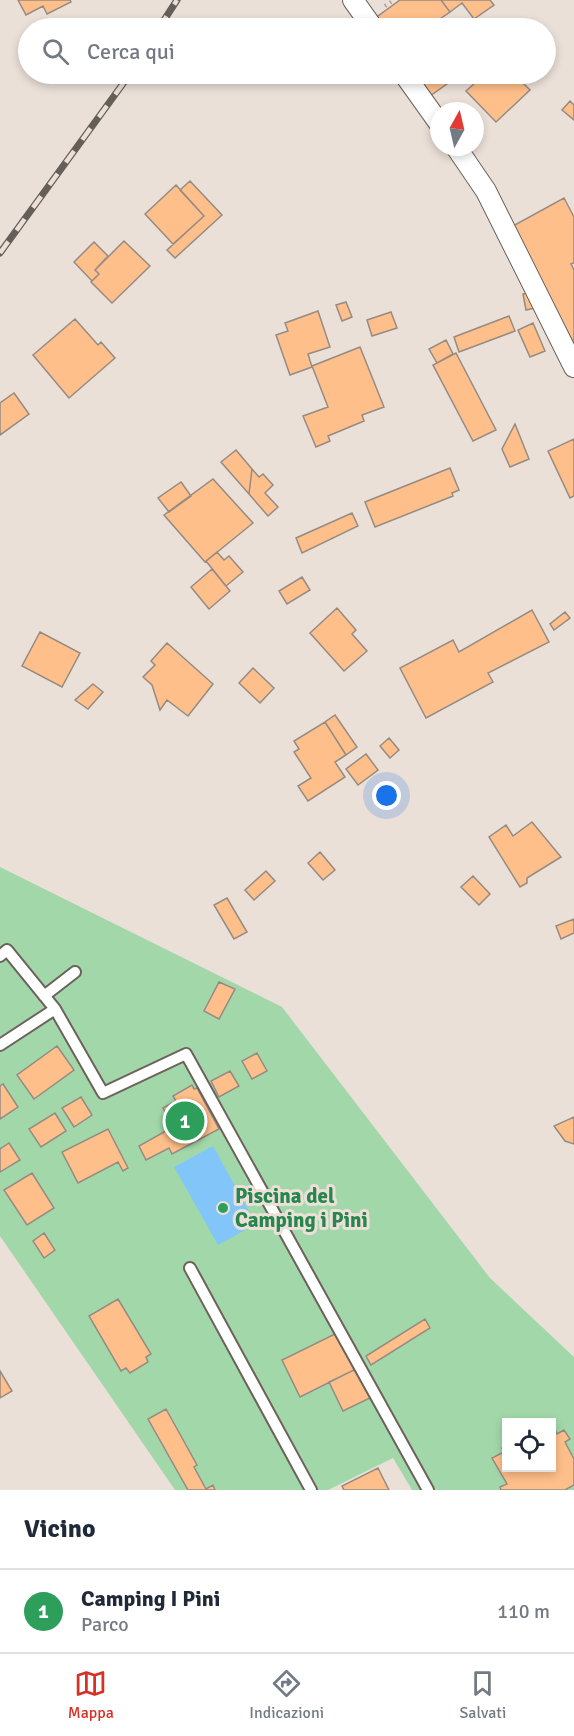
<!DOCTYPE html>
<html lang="it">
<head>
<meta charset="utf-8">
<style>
	:root { --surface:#fff; --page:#f2f2f3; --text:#1f2937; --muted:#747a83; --line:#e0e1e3; --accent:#d93025 }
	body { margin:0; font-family:Signika,sans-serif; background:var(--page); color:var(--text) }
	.controls { position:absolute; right:18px; bottom:18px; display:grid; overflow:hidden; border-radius:0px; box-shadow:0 3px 9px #0003 }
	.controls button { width:54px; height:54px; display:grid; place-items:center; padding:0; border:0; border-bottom:2px solid var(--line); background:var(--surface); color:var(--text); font:30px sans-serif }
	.compass { position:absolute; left:430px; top:102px; width:54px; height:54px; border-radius:50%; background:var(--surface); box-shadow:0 3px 9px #0003; rotate:8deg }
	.you { position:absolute; left:387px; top:796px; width:21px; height:21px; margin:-15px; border:4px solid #fff; border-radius:50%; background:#1a73e8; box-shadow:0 0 0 9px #1a73e833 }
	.badge { display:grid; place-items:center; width:39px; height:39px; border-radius:50%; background:var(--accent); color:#fff; font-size:20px; font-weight:700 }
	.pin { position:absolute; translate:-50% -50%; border:3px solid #fff; box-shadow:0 2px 6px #0006 }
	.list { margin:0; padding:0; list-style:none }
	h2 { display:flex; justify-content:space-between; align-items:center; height:78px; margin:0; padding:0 24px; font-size:26px }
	h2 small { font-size:20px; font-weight:400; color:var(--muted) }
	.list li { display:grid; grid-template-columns:39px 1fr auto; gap:18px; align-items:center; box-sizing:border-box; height:84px; padding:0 24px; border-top:2px solid var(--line) }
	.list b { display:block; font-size:22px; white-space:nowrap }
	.list p { margin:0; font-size:20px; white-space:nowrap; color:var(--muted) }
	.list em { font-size:20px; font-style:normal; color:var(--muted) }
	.icon { flex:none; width:33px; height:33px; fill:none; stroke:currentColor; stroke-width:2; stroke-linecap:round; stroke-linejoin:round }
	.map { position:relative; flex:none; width:574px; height:1490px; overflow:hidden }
	.search { position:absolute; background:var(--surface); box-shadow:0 3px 9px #0003; left:18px; right:18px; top:18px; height:66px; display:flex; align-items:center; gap:15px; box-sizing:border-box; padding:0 21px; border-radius:33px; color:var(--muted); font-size:22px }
	.sheet { height:162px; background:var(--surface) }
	nav { display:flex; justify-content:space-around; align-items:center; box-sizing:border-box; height:84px; border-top:2px solid var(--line); background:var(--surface); font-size:16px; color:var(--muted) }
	nav a { display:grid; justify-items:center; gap:3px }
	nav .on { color:var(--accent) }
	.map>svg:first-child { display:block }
	.green { fill:#a2d8a9; fill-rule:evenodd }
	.water { fill:#82c6f9 }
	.building { fill:#ffbf8a; stroke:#958b83; stroke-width:1.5 }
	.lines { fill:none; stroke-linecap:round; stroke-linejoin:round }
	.lane-casing { stroke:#6c625b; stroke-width:14 }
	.street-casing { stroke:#6c625b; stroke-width:22 }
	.path { stroke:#aaa19b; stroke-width:4; stroke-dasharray:1.5 4.5; stroke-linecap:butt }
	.lane { stroke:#fff; stroke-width:10 }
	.street { stroke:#fff; stroke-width:20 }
	.rail-casing { stroke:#655f5a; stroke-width:7 }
	.rail { stroke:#ebe0d8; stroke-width:4.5; stroke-dasharray:14; stroke-linecap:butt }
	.leisure-dot { fill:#2e9e5b; stroke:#ebe0d8; stroke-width:2 }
	.labels { text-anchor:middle; stroke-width:6; stroke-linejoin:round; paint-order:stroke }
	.leisure-label { font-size:21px; font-weight:bold; fill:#27864d; stroke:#ebe0d8; text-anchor:start }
</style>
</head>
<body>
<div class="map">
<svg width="574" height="1490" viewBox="0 0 574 1490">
	<rect width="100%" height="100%" fill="#ebe0d8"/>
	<path class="green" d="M0 867 282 1007 490 1278 574 1357V1490H412L393 1458 328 1490H175L0 1236ZM506 1422H552V1468H506Z"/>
	<path class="water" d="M213 1146 256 1224 218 1245 174 1167Z"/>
	<path class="building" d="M18 0H70L71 2 47 14 43 6 26 15Z
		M400 0H441L450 12 431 25 433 28H381L374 19Z
		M441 0H490L494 5 474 19 462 3 450 12Z
		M413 74H461L430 96Z
		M485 74H514L530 90 496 122 466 91Z
		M570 101 574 105V120L562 110Z
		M190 181 222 215 175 258 167 250 204 216 180 190Z
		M176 185 204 216 173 244 145 214Z
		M564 198 574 217V263L571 264 574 270V344L511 227Z
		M124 241 150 266 112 303 91 282 99 274 95 270Z
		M94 242 108 256 95 270 99 274 92 281 74 262Z
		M532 292 535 308 526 310 523 294Z
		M346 302 352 317 342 321 336 305Z
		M318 311 330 347 308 354 312 367 290 375 276 335 288 331 285 323Z
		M391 312 397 328 372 336 367 320Z
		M509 316 515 331 459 352 454 337Z
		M75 319 98 345 101 342 115 358 69 398 33 355Z
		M533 323 545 351 530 357 518 330Z
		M446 340 453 354 437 363 429 349Z
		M360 347 384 407 362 415 364 421 328 436 330 441 316 447 303 416 328 407 312 366Z
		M456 353 496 430 473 441 433 365Z
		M14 393 29 414 0 435V403Z
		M515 424 529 459 510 467 502 449Z
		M574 439V496L570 498 548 451Z
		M236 450 252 469 249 494 221 462Z
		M450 468 459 490 452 493 453 496 375 527 365 502Z
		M252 469 259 477 263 474 273 485 265 493 278 507 268 516 249 494Z
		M213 479 253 523 205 562 164 515Z
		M181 482 191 496 169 512 158 498Z
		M352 513 358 526 302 553 296 538Z
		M217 552 224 560 229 556 243 572 226 586 206 561Z
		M212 569 230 591 209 609 191 587Z
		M302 577 310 590 287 604 279 591Z
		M337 608 356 630 352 634 367 651 344 671 310 633Z
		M532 610 549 642 488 673 493 682 426 718 400 668 453 640 459 652Z
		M565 612 570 618 554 630 550 624Z
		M40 632 80 653 62 687 22 666Z
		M167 643 213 684 188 716 167 700 160 710 152 685 143 677 155 665 151 661Z
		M253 668 274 688 260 703 239 683Z
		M93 684 103 692 88 709 75 700Z
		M335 715 357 747 346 755 325 722Z
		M325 722 346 755 335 762 345 777 308 801 298 786 311 778 294 752 299 749 294 741Z
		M389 738 399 750 390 758 380 746Z
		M366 754 378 770 358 785 346 769Z
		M532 822 561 857 527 878V883L520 887 489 837 506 825 513 836Z
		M320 852 335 870 323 880 308 863Z
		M266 871 275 881 254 900 245 890Z
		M473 876 490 894 479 905 461 887Z
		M227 898 247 932 234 939 214 905Z
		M574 919V933L561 939 556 926Z
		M219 982 235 989 219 1019 204 1011Z
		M57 1046 74 1070 34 1099 17 1075Z
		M257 1053 267 1071 252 1079 242 1061Z
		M230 1071 239 1086 219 1097 211 1081Z
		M3 1084 18 1107 0 1119V1086Z
		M192 1085 194 1089 197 1088 219 1129 172 1154 169 1148 146 1160 139 1146 173 1127 163 1108 176 1101 173 1096Z
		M81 1097 92 1115 74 1127 62 1108Z
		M55 1113 66 1131 41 1147 29 1129Z
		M574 1117V1144L565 1141 554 1126Z
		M108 1129 128 1168 123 1171 118 1162 78 1183 62 1152Z
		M9 1143 20 1160 0 1172V1149Z
		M32 1173 54 1208 27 1225 4 1190Z
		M44 1233 55 1250 44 1258 33 1241Z
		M118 1299 151 1354 146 1357 148 1362 130 1373 126 1368 121 1371 89 1316Z
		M425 1319 430 1328 371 1365 366 1356Z
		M337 1333 356 1369 300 1397 282 1360Z
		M356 1369 372 1397 343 1411 329 1382Z
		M0 1371 12 1391 0 1398Z
		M166 1409 197 1465 194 1467 206 1489 213 1485 215 1490H188L148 1419Z
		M552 1423 557 1434 564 1430 570 1439 565 1442 574 1459V1485L565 1490H501L500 1487 507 1484 492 1458 504 1452 502 1448 506 1446V1468H552Z
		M378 1468 389 1490H344L342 1486Z"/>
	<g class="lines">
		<defs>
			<path id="lane" d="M0 956 7 950 55 1009 103 1093 186 1054 428 1490
				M44 996 75 972
				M0 1045 55 1009
				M190 1268 311 1490"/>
			<path id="street" d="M353 0 373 28
				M404 74 439 123
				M456 147 486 191 574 367"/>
		</defs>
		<use href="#lane" class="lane-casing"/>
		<use href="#street" class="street-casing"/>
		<path class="path" d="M385 6 394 0"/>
		<use href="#lane" class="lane"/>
		<use href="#street" class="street"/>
		<defs>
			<path id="rail" d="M159 28 177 0
				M0 253 130 74"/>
		</defs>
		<use href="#rail" class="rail-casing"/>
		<use href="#rail" class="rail"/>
	</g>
	<circle class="leisure-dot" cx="223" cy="1208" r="6"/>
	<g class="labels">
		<g class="leisure-label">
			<text x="235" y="1203">Piscina del<tspan x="235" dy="24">Camping i Pini</tspan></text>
		</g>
	</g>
</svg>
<div class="controls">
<button><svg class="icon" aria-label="locate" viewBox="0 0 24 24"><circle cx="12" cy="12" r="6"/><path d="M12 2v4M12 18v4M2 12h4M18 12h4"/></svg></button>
</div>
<svg class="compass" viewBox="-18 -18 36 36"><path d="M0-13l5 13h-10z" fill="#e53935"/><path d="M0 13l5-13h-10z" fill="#747a83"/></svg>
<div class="you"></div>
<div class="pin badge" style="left:185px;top:1121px;background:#2e9e5b">1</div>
<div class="search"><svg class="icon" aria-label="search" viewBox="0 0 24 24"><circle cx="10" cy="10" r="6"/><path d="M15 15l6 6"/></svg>Cerca qui</div>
</div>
<section class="sheet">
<h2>Vicino<small></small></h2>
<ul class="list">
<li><span class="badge" style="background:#2e9e5b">1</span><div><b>Camping I Pini</b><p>Parco</p></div><em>110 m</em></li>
</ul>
</section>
<nav>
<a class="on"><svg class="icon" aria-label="map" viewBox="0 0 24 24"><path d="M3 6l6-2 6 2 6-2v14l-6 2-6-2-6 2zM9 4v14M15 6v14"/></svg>Mappa</a>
<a><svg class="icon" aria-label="directions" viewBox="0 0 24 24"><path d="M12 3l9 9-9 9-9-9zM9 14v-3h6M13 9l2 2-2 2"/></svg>Indicazioni</a>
<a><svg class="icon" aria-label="saved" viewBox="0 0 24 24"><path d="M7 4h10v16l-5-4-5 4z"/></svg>Salvati</a>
</nav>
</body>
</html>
